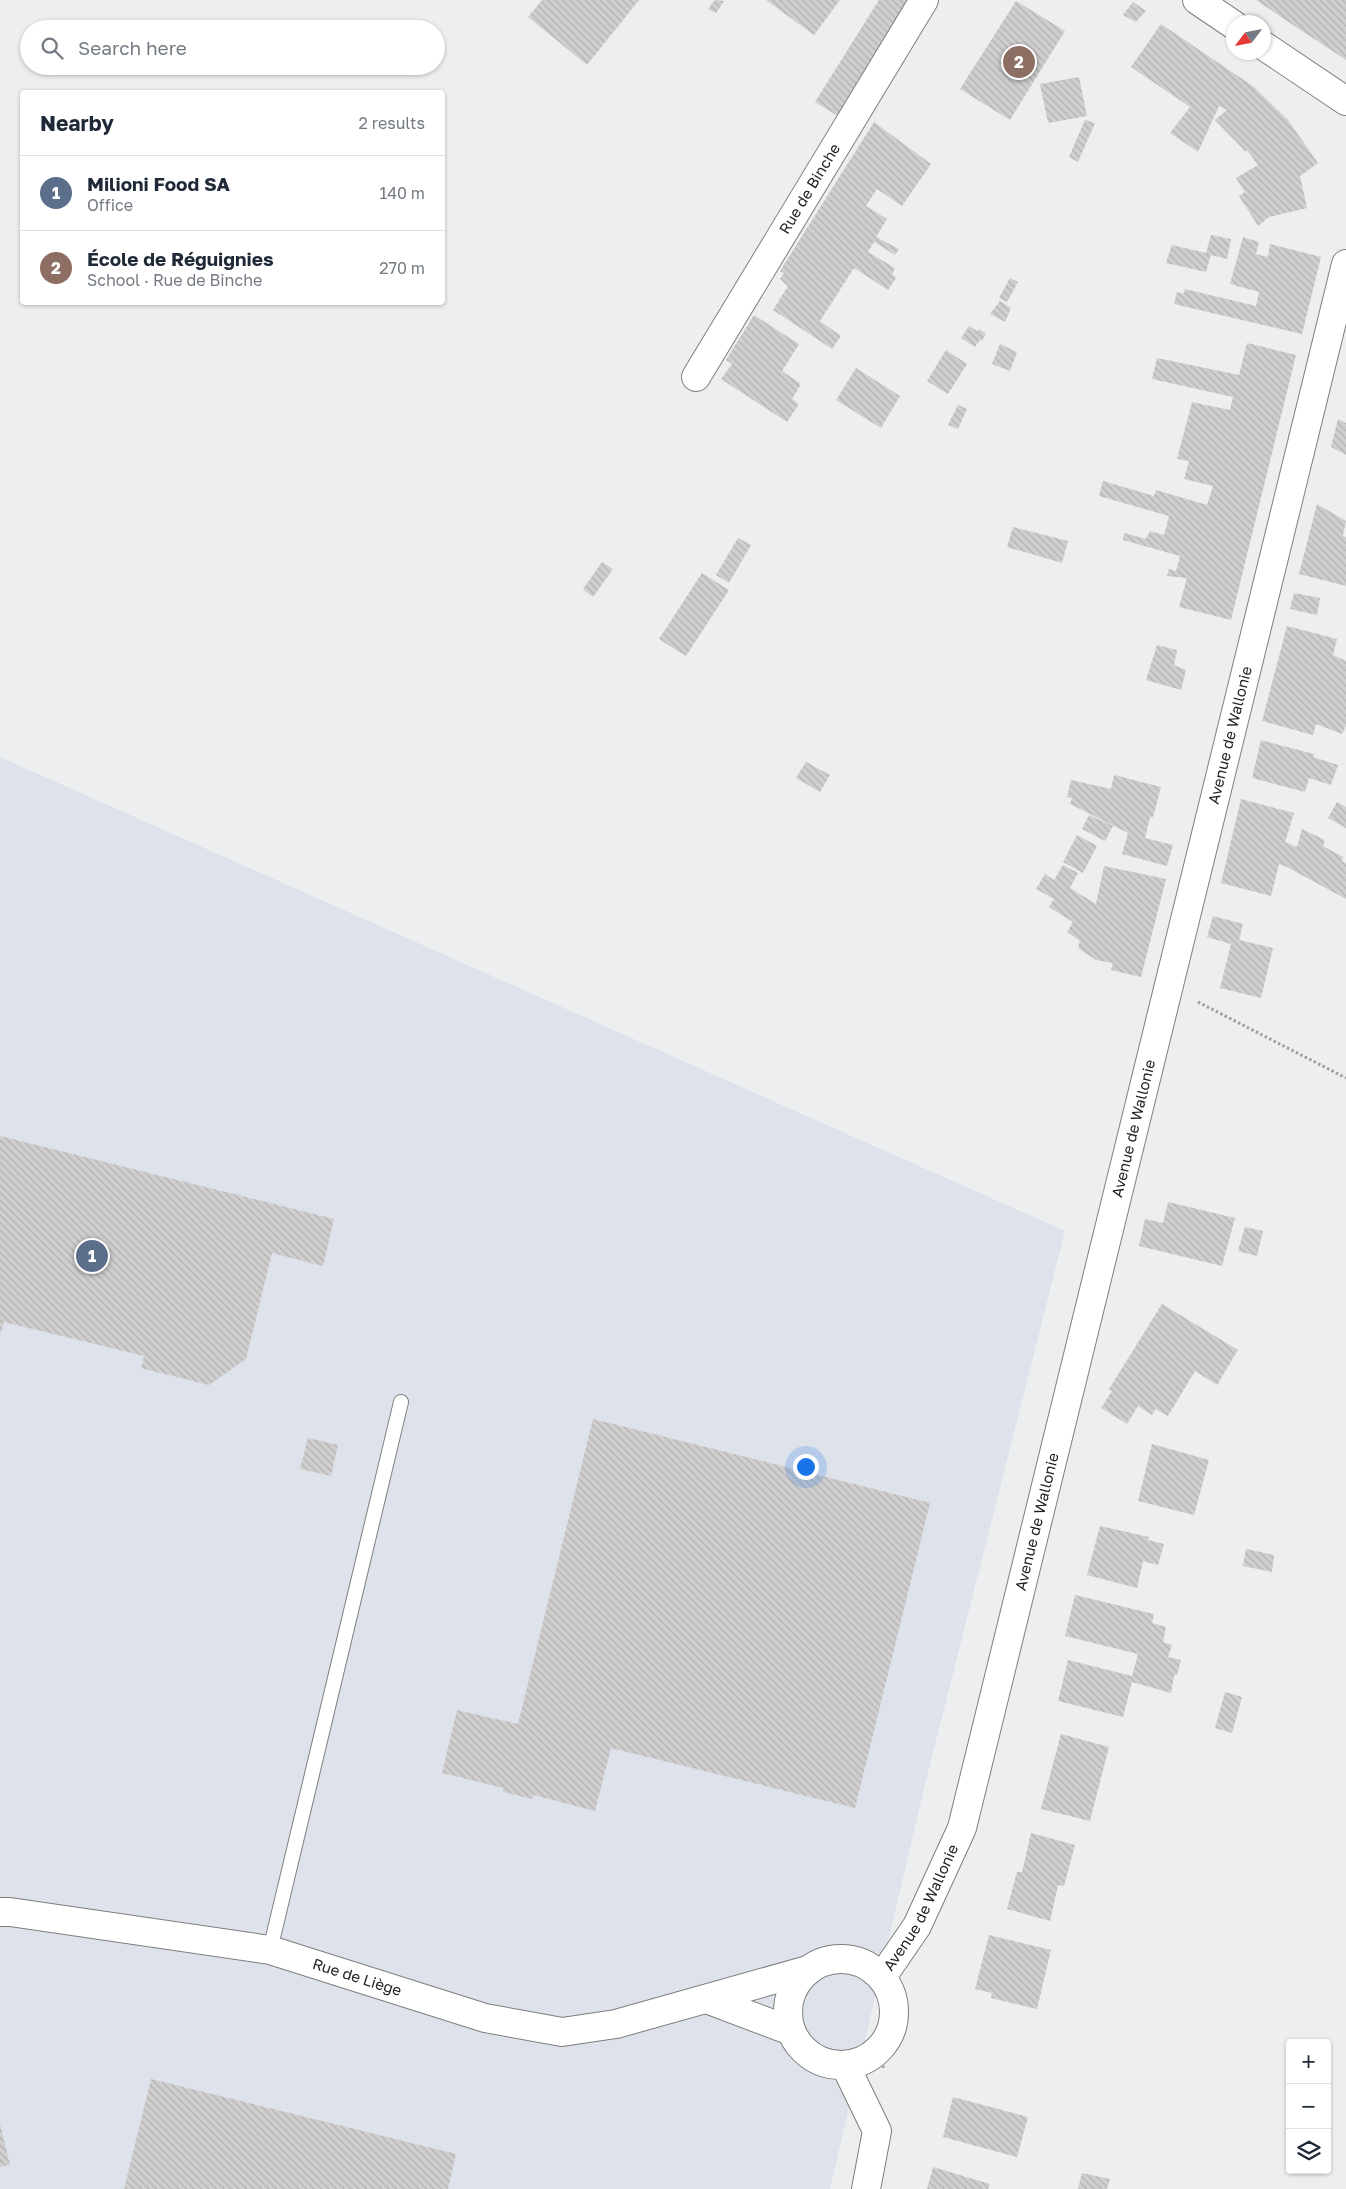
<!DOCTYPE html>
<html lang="en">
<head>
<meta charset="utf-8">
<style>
	:root { --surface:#fff; --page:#f2f2f3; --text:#1f2937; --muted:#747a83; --line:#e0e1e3; --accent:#2c6980 }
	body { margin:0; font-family:"Golos Text",sans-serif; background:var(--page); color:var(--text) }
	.controls { position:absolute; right:15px; bottom:15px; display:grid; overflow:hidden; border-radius:5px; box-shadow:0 1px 4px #0004 }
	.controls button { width:45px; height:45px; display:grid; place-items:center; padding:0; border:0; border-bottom:1px solid var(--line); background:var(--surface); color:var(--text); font:25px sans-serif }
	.compass { position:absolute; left:1226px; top:15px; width:45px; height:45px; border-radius:50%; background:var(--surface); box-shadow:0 1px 4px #0004; rotate:238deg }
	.you { position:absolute; left:805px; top:1466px; width:18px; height:18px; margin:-12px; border:4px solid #fff; border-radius:50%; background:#1a73e8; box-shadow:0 0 0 8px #1a73e833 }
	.badge { display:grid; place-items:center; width:32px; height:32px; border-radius:50%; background:var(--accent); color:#fff; font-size:16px; font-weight:700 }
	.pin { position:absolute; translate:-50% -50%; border:2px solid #fff; box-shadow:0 1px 5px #0006 }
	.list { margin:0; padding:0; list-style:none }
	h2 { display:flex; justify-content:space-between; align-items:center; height:65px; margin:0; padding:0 20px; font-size:21px }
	h2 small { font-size:16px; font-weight:400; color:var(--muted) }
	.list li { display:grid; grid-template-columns:32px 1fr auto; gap:15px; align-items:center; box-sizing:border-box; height:75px; padding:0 20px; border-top:1px solid var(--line) }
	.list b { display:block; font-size:19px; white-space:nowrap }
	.list p { margin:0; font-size:16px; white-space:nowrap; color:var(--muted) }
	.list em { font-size:16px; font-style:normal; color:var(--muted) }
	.icon { flex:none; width:28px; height:28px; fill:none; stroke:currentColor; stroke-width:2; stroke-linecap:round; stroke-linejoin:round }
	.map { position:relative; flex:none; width:1346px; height:2189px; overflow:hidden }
	.search { position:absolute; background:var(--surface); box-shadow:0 1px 4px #0004; left:20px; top:20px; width:425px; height:55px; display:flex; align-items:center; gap:12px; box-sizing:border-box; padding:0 18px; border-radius:28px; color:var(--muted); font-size:19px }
	.panel { position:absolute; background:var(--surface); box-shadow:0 1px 4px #0004; left:20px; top:90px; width:425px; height:215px; border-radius:5px }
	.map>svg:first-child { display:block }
	.built { fill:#dee2eb }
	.building { fill:url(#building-back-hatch) }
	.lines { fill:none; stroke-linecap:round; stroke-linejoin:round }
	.service-casing { stroke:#7d7e7f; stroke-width:16 }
	.minor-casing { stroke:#7d7e7f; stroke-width:30 }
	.tertiary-casing { stroke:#7d7e7f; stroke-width:30 }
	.path { stroke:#9e9fa0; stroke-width:3; stroke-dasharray:2.5 2.5; stroke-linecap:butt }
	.service { stroke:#fff; stroke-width:14 }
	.minor { stroke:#fff; stroke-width:28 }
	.tertiary { stroke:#fff; stroke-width:28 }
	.labels { text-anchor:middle; stroke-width:5; stroke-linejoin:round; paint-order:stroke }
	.street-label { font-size:15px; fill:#232324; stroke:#edeef0 }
</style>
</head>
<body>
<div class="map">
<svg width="1346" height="2189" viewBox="0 0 1346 2189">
	<defs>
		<pattern id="building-back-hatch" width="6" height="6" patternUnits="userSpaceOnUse" patternTransform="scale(1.25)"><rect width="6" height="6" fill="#d0cece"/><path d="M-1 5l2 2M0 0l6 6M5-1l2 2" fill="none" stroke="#b2b1b1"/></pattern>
	</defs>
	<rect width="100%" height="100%" fill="#edeef0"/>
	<path class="built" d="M0 757 1065 1231 925 1784 830 2189H0Z"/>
	<path class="building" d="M542 0H639L587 65 528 17Z
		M715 0 724 1 716 13 708 9Z
		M766 0H840L814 35Z
		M879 0H919L841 118 815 102Z
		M1256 0H1346V60L1308 35Z
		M1016 1 1065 31 1010 120 960 89Z
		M1133 2 1146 11 1136 22 1123 15Z
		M1161 24 1254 87 1288 120 1318 163 1300 176 1307 208 1269 217 1258 226 1239 196 1245 192 1236 178 1258 165 1247 150 1246 152 1215 120 1227 110 1219 106 1198 152 1170 133 1190 107 1131 67Z
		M1079 77 1087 116 1048 123 1040 84Z
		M1085 120 1095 123 1078 162 1069 157Z
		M874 122 931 164 902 206 877 189 866 206 887 219 876 237 899 249 895 255 874 242 868 252 895 268 892 274 896 278 888 290 854 268 820 321 841 336 832 349 773 310 788 286 780 279 784 273 780 271Z
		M1211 235 1231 239 1227 259 1211 255 1206 272 1166 263 1172 245 1206 253Z
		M1243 237 1259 242 1256 254 1268 257 1270 244 1321 257 1302 334 1174 304 1177 292 1184 294 1185 289 1256 306 1259 292 1230 284Z
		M1010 278 1018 282 1007 302 999 298Z
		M1000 301 1011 308 1005 322 990 314Z
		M754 315 799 344 782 371 801 384 792 399 799 404 787 422 721 379 732 364 726 360Z
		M969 326 977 331 979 329 986 334 982 341 980 340 975 347 961 338Z
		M1247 343 1296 355 1231 620 1179 607 1187 578 1167 576 1169 569 1176 571 1180 556 1123 540 1124 533 1146 539 1150 531 1164 535 1169 516 1099 496 1103 481 1154 496 1156 490 1207 505 1213 486 1184 479 1189 461 1177 459 1192 402 1230 410 1233 397 1152 379 1157 358 1239 375Z
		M1000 344 1017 352 1010 371 992 364Z
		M946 350 967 364 948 394 927 381Z
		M856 368 900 396 881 428 836 400Z
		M958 405 967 409 958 429 948 425Z
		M1338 419 1346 423V455L1331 447Z
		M1317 504 1346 521 1343 536 1346 537V586L1299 574Z
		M1013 527 1068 541 1062 563 1007 547Z
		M738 538 751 545 729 583 716 575Z
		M602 562 613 569 593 597 583 589Z
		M702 573 729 590 686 656 659 639Z
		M1294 593 1320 598 1317 615 1290 609Z
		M1287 626 1337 639 1333 655 1346 661V726L1342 734 1316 724 1313 735 1262 721Z
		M1157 645 1177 650 1174 665 1186 670 1181 690 1146 680Z
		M1261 740 1314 754 1313 757 1338 765 1331 785 1309 778 1305 792 1252 778Z
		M806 762 830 775 820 792 796 778Z
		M1114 775 1161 787 1153 817H1150L1145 838 1173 845 1167 866 1122 854 1128 833 1070 804 1072 798 1067 797 1071 780 1111 789Z
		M1241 799 1294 813 1285 842 1297 847 1302 829 1325 840 1323 846 1343 857 1342 861 1346 863V899L1287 867 1279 864 1271 896 1221 883Z
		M1337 802 1346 807V828L1328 818Z
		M1089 815 1113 826 1105 841 1082 829Z
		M1077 835 1097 846 1083 873 1063 862Z
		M1063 865 1078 873 1070 888 1096 904 1104 866 1166 879 1141 977 1111 970 1113 963 1096 960 1078 948 1080 941 1067 932 1073 922 1049 907 1054 899 1036 889 1045 874 1054 880Z
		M1213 916 1243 924 1239 940 1273 948 1261 998 1220 988 1231 944 1207 937Z
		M0 1136 334 1219 323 1266 272 1253 246 1359 209 1385 141 1368 144 1356 4 1322 0 1335Z
		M1168 1202 1235 1218 1222 1266 1139 1246 1145 1219 1163 1223Z
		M1245 1227 1263 1231 1257 1256 1238 1251Z
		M1162 1304 1238 1350 1217 1385 1195 1371 1168 1416 1155 1409 1152 1415 1138 1406 1127 1424 1101 1408 1112 1391 1109 1389Z
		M593 1419 930 1503 855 1808 611 1748 595 1811 534 1795 532 1799 503 1792V1788L442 1773 457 1710 518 1724Z
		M308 1438 338 1445 331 1476 300 1469Z
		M1152 1444 1209 1460 1194 1515 1138 1501Z
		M1100 1526 1149 1537 1148 1540 1164 1544 1158 1565 1143 1561 1137 1588 1087 1575Z
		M1246 1549 1274 1555 1272 1572 1243 1566Z
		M1075 1595 1154 1614 1152 1623 1166 1627 1163 1642 1172 1645 1168 1657 1181 1660 1177 1675H1174L1171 1693 1132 1682 1123 1717 1058 1701 1068 1660 1132 1676 1138 1654 1065 1636Z
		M1225 1692 1242 1697 1232 1733 1215 1728Z
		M1061 1734 1109 1747 1090 1821 1041 1809Z
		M1031 1833 1075 1845 1064 1886 1058 1885 1050 1921 1007 1909 1017 1872H1022Z
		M989 1935 1051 1950 1037 2009 991 1998 992 1993 975 1989Z
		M151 2079 456 2154 448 2189H124Z
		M953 2097 1028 2117 1017 2157 943 2137Z
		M0 2124 10 2165 0 2167Z
		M933 2167 990 2184 988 2189H927Z
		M1082 2173 1110 2179 1107 2189H1078Z"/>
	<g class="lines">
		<defs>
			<path id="service" d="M270 1950 401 1402"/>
			<g id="minor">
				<path id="s1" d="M696 377 924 0"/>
				<path id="s2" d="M0 1912H10L270 1950 485 2018 562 2032 616 2024 808 1970"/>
				<path d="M709 2000 791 2031"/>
			</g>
			<g id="tertiary">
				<path d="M1197 0 1234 25"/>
				<path d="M1264 46 1346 101"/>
				<circle cx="841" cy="2012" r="53"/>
				<path id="s3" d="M882 1977 917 1926 962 1828 1346 264"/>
				<path d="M845 2065 877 2131 866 2189"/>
			</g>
		</defs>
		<use href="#service" class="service-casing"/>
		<use href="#minor" class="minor-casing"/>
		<use href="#tertiary" class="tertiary-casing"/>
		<path class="path" d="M1198 1002 1346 1078
			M883 2068 886 2040"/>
		<use href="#service" class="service"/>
		<use href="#minor" class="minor"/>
		<use href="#tertiary" class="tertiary"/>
	</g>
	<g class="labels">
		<g class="street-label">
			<text dy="5" stroke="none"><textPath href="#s1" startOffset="220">Rue de Binche</textPath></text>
			<text dy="5" stroke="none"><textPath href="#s3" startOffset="1295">Avenue de Wallonie</textPath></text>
			<text dy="5" stroke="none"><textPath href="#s3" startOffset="890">Avenue de Wallonie</textPath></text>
			<text dy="5" stroke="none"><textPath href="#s3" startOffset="485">Avenue de Wallonie</textPath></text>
			<text dy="5" stroke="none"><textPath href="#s3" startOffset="80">Avenue de Wallonie</textPath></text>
			<text dy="5" stroke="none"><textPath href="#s2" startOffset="364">Rue de Liège</textPath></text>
		</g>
	</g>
</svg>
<div class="controls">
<button>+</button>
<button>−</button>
<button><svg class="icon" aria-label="layers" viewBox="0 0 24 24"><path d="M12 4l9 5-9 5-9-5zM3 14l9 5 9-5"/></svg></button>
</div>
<svg class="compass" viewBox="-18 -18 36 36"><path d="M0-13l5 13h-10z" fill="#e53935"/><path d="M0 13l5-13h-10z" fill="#747a83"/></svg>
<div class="you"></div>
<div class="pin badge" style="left:92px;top:1256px;background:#5c6f8a">1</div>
<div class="pin badge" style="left:1019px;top:62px;background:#8d6e63">2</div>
<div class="search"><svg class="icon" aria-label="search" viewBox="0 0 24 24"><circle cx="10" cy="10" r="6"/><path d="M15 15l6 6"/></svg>Search here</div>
<section class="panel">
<h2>Nearby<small>2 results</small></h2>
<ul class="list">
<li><span class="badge" style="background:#5c6f8a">1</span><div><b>Milioni Food SA</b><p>Office</p></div><em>140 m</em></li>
<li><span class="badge" style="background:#8d6e63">2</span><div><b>École de Réguignies</b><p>School · Rue de Binche</p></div><em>270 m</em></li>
</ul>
</section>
</div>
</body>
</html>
